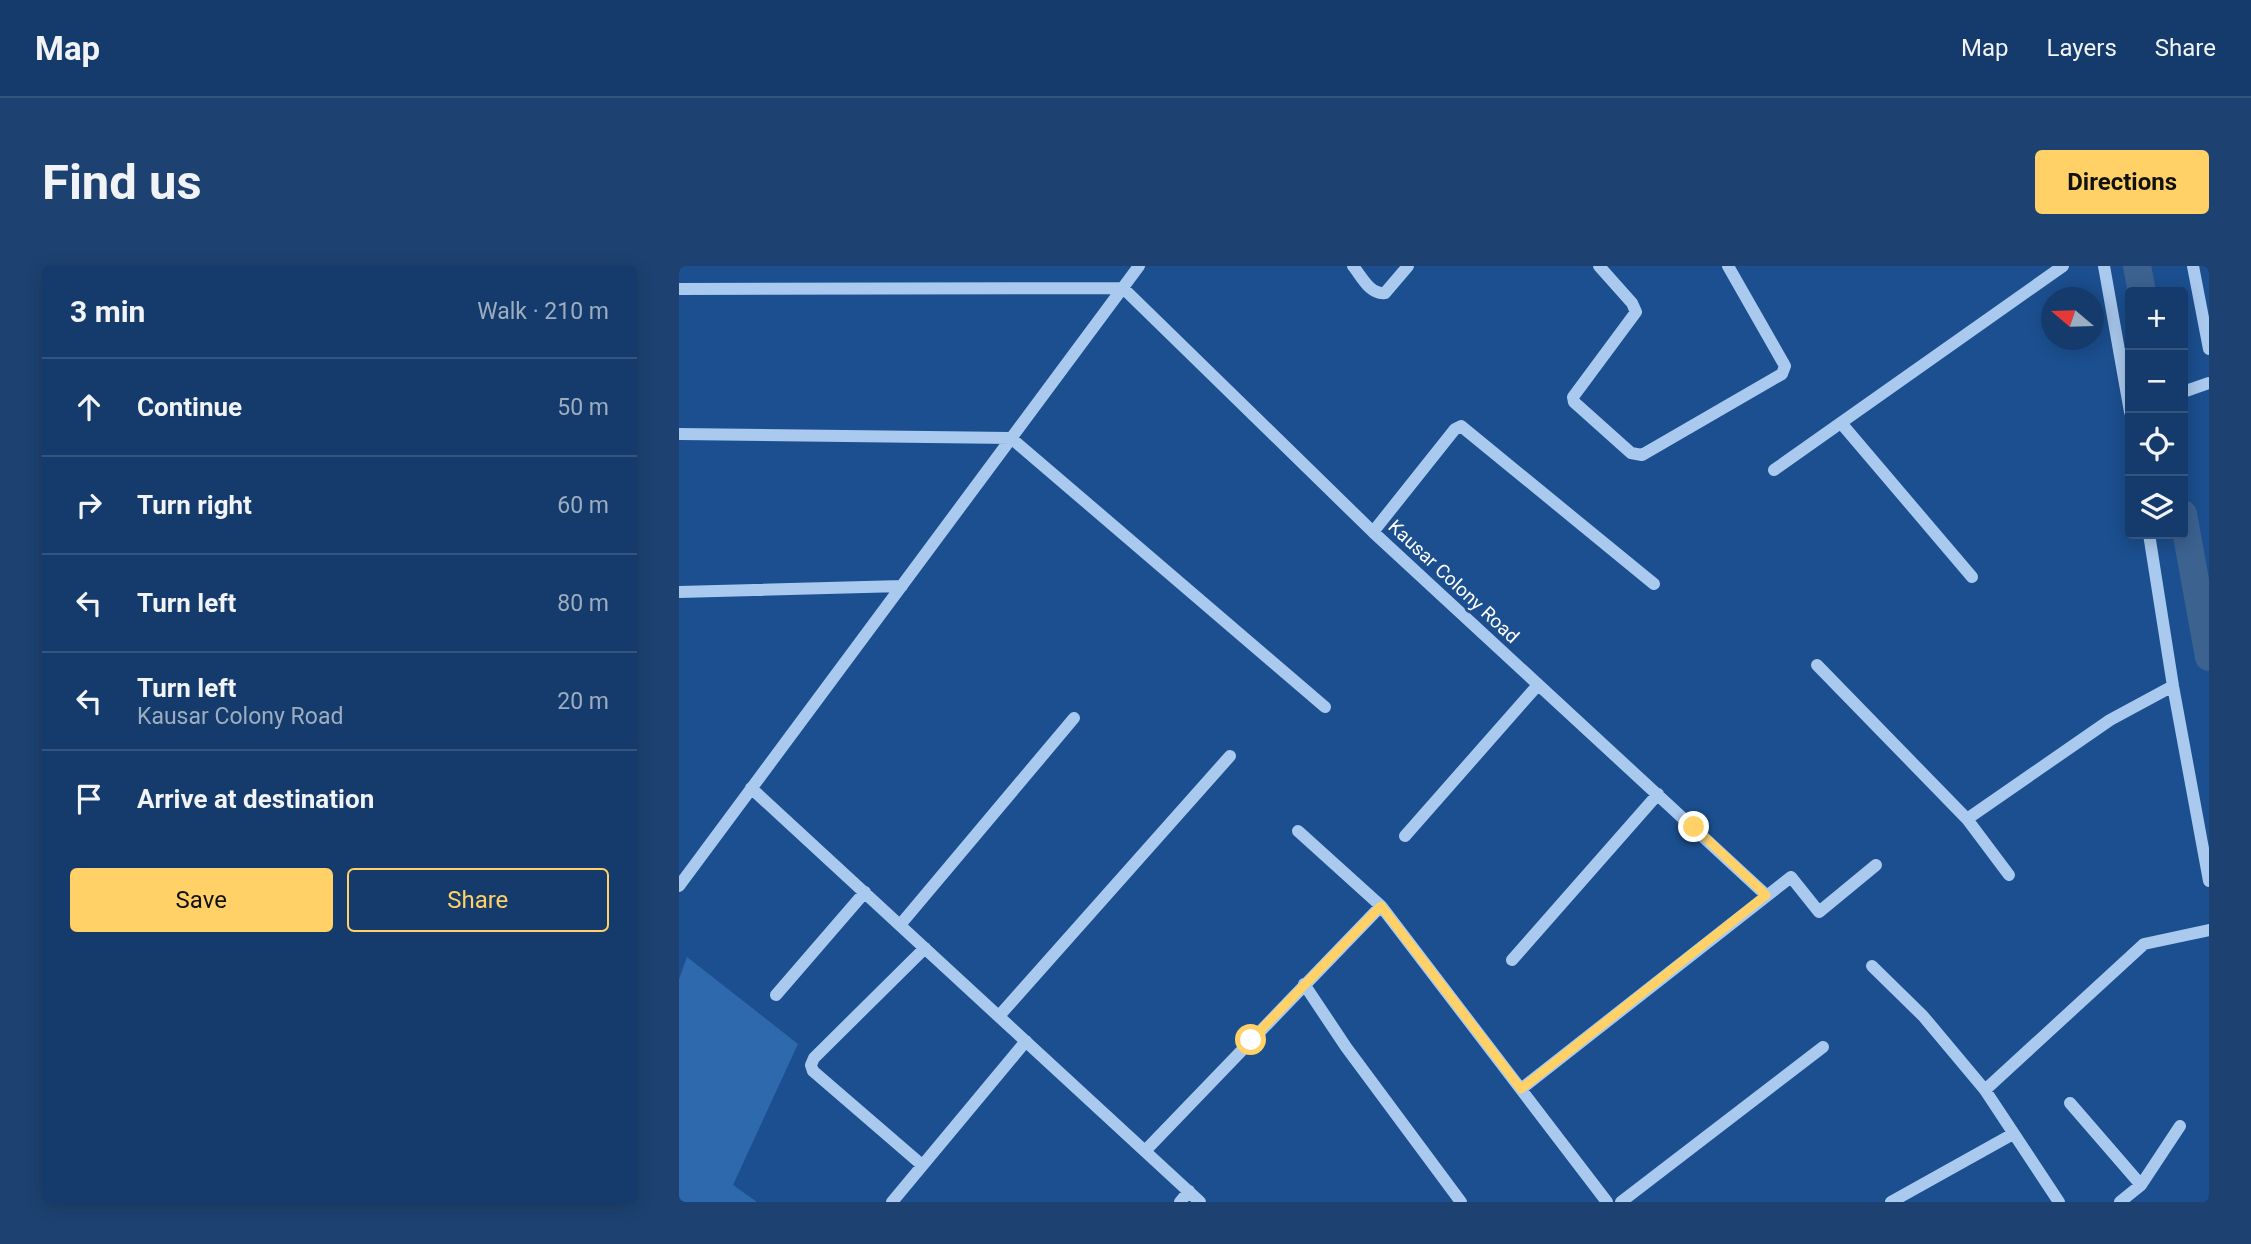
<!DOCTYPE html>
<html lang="en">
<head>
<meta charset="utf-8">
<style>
	:root { --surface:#143b6b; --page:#1d4271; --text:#f1f3f6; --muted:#9dadc1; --line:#33557e; --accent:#ffd166 }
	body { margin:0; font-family:Roboto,sans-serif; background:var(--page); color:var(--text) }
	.controls { position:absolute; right:21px; top:21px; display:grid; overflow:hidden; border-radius:7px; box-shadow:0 4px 18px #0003 }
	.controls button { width:63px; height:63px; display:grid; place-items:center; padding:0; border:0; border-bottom:2px solid var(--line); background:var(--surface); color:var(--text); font:35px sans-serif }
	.compass { position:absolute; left:1362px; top:21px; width:63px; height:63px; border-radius:50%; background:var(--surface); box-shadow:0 4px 18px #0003; rotate:289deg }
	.stop { position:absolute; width:21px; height:21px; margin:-16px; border:5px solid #ffd166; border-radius:50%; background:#fff }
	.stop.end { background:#ffd166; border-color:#fff; box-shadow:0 2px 7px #0008 }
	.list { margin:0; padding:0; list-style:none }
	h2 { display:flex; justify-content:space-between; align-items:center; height:91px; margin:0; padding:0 28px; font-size:30px }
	h2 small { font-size:23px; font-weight:400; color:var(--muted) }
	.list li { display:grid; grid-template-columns:46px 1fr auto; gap:21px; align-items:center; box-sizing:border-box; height:98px; padding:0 28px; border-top:2px solid var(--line) }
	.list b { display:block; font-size:26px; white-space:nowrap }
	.list p { margin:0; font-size:23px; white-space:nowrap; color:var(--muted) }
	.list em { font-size:23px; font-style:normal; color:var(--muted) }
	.actions { display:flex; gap:14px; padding:21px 28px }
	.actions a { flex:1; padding:16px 0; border:2px solid var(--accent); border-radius:7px; text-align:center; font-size:24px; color:var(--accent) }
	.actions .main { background:var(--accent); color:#111 }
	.icon { flex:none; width:38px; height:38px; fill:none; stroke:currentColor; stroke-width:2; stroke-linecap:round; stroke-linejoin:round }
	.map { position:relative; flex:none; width:1530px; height:936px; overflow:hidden; border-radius:7px }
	header { display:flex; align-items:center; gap:42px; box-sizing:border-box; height:98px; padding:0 35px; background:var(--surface); border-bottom:2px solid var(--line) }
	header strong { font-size:33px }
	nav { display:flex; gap:38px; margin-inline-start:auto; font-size:24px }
	.intro { display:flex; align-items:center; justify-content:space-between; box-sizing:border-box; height:168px; padding:0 42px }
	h1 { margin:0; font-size:49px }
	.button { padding:18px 32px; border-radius:7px; background:var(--accent); color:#111; font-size:24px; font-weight:700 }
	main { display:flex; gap:42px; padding:0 42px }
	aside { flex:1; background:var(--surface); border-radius:7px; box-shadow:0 4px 18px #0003 }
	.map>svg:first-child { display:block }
	.green { fill:#2e69ad }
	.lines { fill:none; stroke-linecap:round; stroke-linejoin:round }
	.canal { stroke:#3c6290; stroke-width:28 }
	.minor { stroke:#a9c9ee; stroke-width:12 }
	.route { stroke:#ffd166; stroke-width:9 }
	.labels { text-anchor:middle; stroke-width:6; stroke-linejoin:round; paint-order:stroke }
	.street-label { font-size:19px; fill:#fff; stroke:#1b4f8f }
</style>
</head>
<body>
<header>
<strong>Map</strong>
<nav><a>Map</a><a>Layers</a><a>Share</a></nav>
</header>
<div class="intro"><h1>Find us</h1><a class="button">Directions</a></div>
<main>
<aside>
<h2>3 min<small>Walk · 210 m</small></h2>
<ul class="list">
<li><svg class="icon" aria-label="ahead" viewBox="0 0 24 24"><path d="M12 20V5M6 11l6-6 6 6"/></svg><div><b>Continue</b></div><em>50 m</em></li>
<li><svg class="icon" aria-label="right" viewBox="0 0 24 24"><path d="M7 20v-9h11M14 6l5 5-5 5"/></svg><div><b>Turn right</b></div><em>60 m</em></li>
<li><svg class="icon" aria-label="left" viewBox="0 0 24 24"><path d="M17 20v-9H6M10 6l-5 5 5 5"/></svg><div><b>Turn left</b></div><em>80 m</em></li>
<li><svg class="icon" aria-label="left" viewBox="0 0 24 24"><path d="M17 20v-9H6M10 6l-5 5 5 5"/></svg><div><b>Turn left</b><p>Kausar Colony Road</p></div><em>20 m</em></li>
<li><svg class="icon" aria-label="arrive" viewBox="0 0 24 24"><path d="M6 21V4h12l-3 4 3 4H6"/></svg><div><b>Arrive at destination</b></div></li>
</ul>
<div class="actions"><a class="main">Save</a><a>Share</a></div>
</aside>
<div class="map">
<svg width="1530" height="936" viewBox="0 0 1530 936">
	<rect width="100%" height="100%" fill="#1b4f8f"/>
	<path class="green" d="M8 691 119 778 54 919 78 936H0V713Z"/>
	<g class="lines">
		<path class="canal" d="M1458 0 1463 26
			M1504 248 1530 391"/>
		<path class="minor" d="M674 0C683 11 691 29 706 27L729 0
			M920 0 953 37 957 46 894 131 895 136 952 187 963 189 1103 108 1106 100 1049 0
			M1425 0 1451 146
			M1514 0 1530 83
			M0 23 444 22 694 266 1087 629
			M1504 126 1530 117
			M1162 157 1293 311
			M0 168 332 172 646 441
			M1095 204 1384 0
			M694 266 776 163 782 160 975 318
			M1470 268 1494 420 1530 615
			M0 326 223 320
			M1138 399 1288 553 1330 609
			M72 522 521 936
			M1288 553 1431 454 1494 420
			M619 565 702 640 928 936
			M726 570 858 420
			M0 620 460 0
			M221 659 395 452
			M833 694 979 528
			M1193 700 1244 750 1306 824 1380 936
			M625 718 667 781 782 936
			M97 729 186 626
			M320 750 551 490
			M842 823 1112 611 1140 646 1197 599
			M1306 824 1465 678 1530 664
			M1391 837 1462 919
			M466 885 702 640
			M243 899 134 805 132 799 135 792 246 682
			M213 936 347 775
			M501 936 510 925
			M942 936 1144 781
			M1212 936 1334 868
			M1441 936 1462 919 1501 860"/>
	</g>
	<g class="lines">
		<path class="route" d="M572 774 702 640 842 823 1087 629 1015 561"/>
	</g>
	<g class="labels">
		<g class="street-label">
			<text transform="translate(775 315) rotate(43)" y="7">Kausar Colony Road</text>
		</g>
	</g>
</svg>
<div class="controls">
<button>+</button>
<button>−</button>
<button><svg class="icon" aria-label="locate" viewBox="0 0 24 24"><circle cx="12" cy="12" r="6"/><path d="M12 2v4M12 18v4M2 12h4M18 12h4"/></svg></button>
<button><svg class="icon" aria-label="layers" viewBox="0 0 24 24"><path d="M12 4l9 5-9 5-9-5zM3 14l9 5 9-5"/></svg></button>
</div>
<svg class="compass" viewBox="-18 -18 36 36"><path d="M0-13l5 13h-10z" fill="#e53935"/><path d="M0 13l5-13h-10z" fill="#9dadc1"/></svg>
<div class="stop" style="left:572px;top:774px"></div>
<div class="stop end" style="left:1015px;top:561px"></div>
</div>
</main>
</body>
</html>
